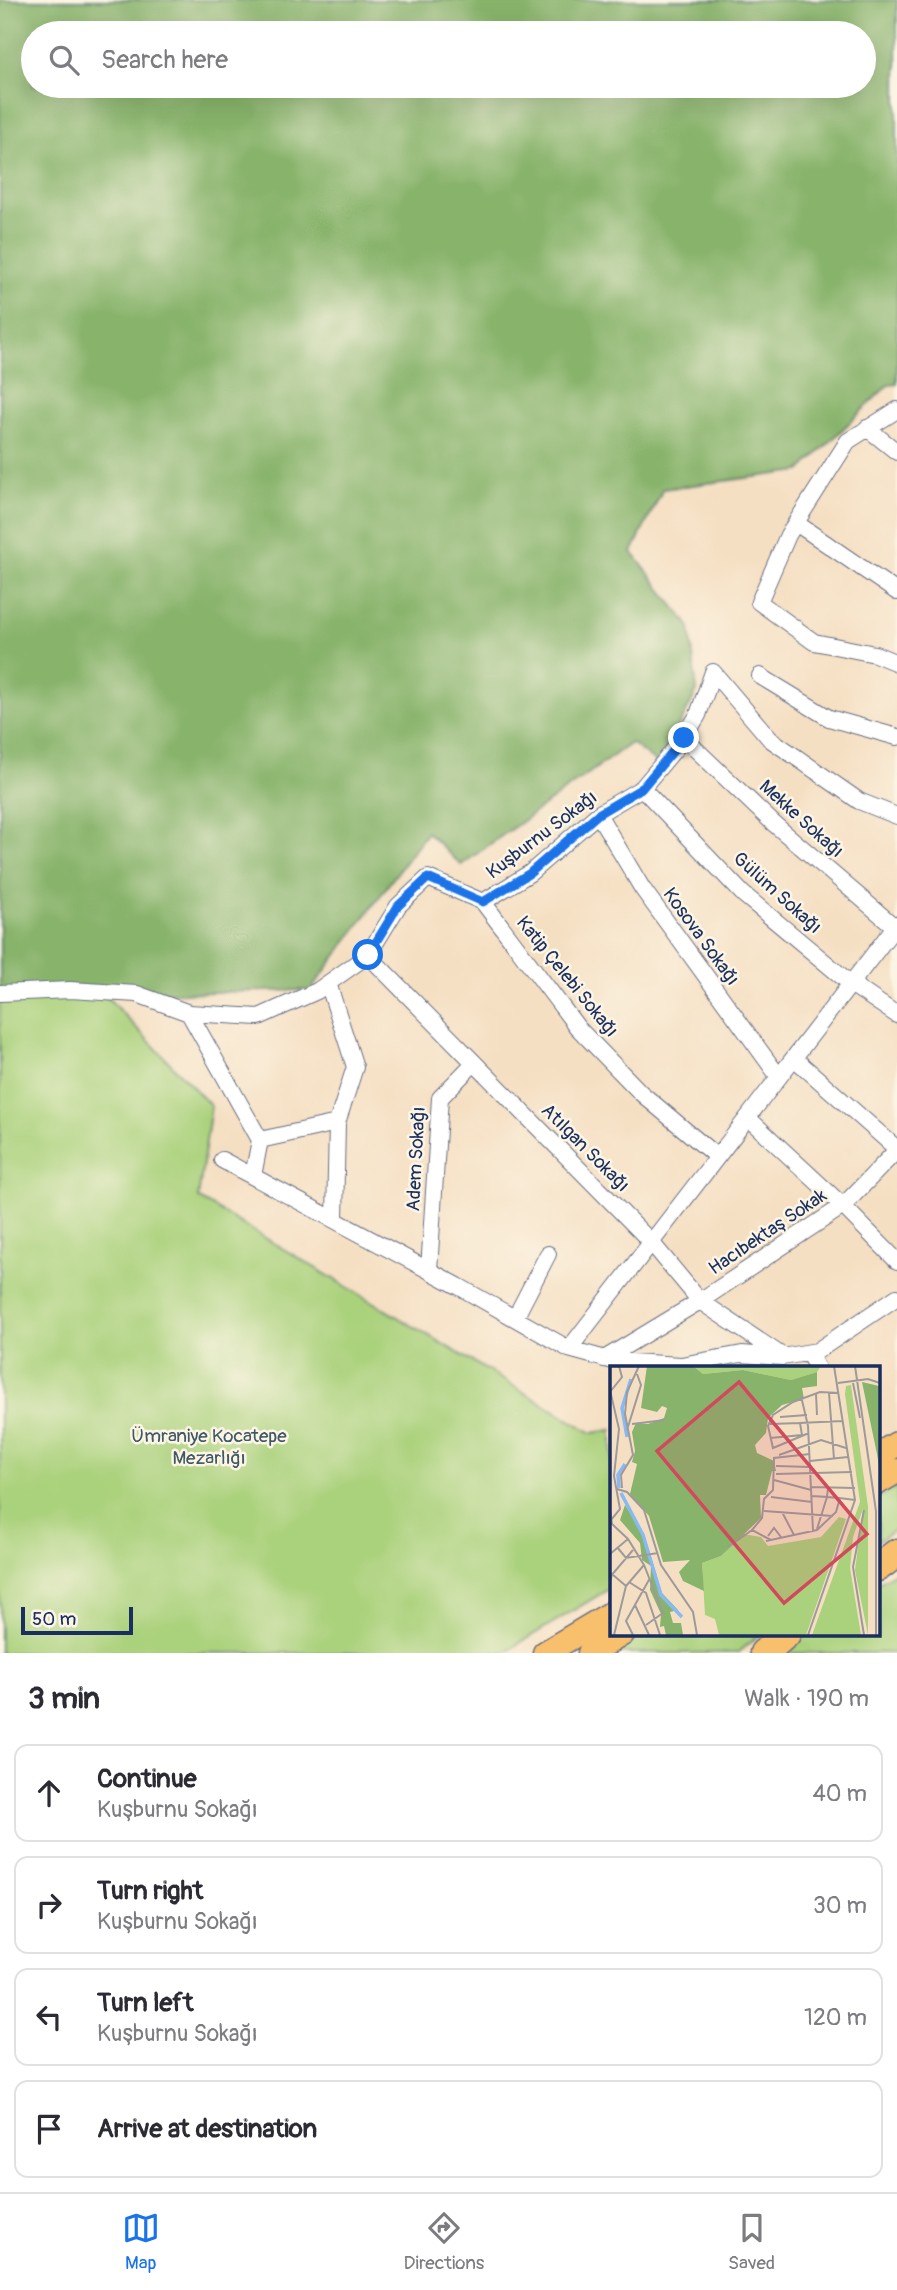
<!DOCTYPE html>
<html lang="en">
<head>
<meta charset="utf-8">
<style>
	:root { --surface:#fff; --page:#f2f2f3; --text:#2b2b33; --muted:#7c7c81; --line:#e1e1e2; --accent:#1a73e8 }
	body { margin:0; font-family:Pangolin,sans-serif; background:var(--page); color:var(--text) }
	.scale { position:absolute; left:21px; bottom:18px; width:112px; box-sizing:border-box; padding-left:7px; border:4px solid #1b2f5e; border-top:0; font-size:19px; line-height:24px; white-space:nowrap; color:#1b2f5e; -webkit-text-stroke:5px #fcf5e5; paint-order:stroke }
	.stop { position:absolute; width:21px; height:21px; margin:-16px; border:5px solid #1a73e8; border-radius:50%; background:#fff }
	.stop.end { background:#1a73e8; border-color:#fff; box-shadow:0 2px 7px #0008 }
	.list { margin:0; padding:0; list-style:none }
	h2 { display:flex; justify-content:space-between; align-items:center; height:91px; margin:0; padding:0 28px; font-size:30px }
	h2 small { font-size:23px; font-weight:400; color:var(--muted) }
	.list li { display:grid; grid-template-columns:46px 1fr auto; gap:21px; align-items:center; box-sizing:border-box; height:98px; margin:0 14px 14px; padding:0 14px; border:2px solid var(--line); border-radius:14px }
	.list b { display:block; font-size:26px; white-space:nowrap }
	.list p { margin:0; font-size:23px; white-space:nowrap; color:var(--muted) }
	.list em { font-size:23px; font-style:normal; color:var(--muted) }
	.icon { flex:none; width:38px; height:38px; fill:none; stroke:currentColor; stroke-width:2; stroke-linecap:round; stroke-linejoin:round }
	.map { position:relative; flex:none; width:897px; height:1653px; overflow:hidden }
	.search { position:absolute; background:var(--surface); box-shadow:0 7px 28px #0002; left:21px; right:21px; top:21px; height:77px; display:flex; align-items:center; gap:18px; box-sizing:border-box; padding:0 24px; border-radius:38px; color:var(--muted); font-size:26px }
	.sheet { height:539px; background:var(--surface) }
	nav { display:flex; justify-content:space-around; align-items:center; box-sizing:border-box; height:98px; border-top:2px solid var(--line); background:var(--surface); font-size:19px; color:var(--muted) }
	nav a { display:grid; justify-items:center; gap:4px }
	nav .on { color:var(--accent) }
	.map>svg:first-child { display:block }
	.green { fill:#aad17b; stroke:#62806c; stroke-width:2 }
	.forest { fill:#87b36b; stroke:#517164; stroke-width:2; fill-rule:evenodd }
	.lines { fill:none; stroke-linecap:round; stroke-linejoin:round }
	.street-casing { stroke:#676d81; stroke-width:18 }
	.primary-casing { stroke:#676d81; stroke-width:27 }
	.highway-casing { stroke:#676d81; stroke-width:31 }
	.street { stroke:#fff; stroke-width:16 }
	.primary { stroke:#f8bf6c; stroke-width:24 }
	.highway { stroke:#f8bf6c; stroke-width:28 }
	.route { stroke:#1a73e8; stroke-width:9 }
	.labels { text-anchor:middle; stroke-width:5; stroke-linejoin:round; paint-order:stroke }
	.street-label { font-size:19px; fill:#1b2f5e; stroke:#fcf5e5 }
	.park-label { font-size:19px; fill:#3f5865; stroke:#fcf5e5 }
	.inset-river { fill:none; stroke:#87b9f4; stroke-width:3.5 }
	.inset-road { fill:none; stroke:#9e999a; stroke-width:2 }
	.view { fill:#d1495b; fill-opacity:0.15; stroke:#d1495b; stroke-width:3.5 }
	.inset-edge { fill:none; stroke:#1b2f5e; stroke-width:3.5 }
</style>
</head>
<body>
<div class="map">
<svg width="897" height="1653" viewBox="0 0 897 1653">
	<rect width="100%" height="100%" fill="#fcf5e5"/>
	<filter id="ink" filterUnits="userSpaceOnUse"><feTurbulence type="fractalNoise" baseFrequency=".0143" numOctaves="2"/><feDisplacementMap in="SourceGraphic" scale="14" xChannelSelector="R" yChannelSelector="G"/><feConvolveMatrix kernelMatrix="1 2 1 2 8 2 1 2 1" color-interpolation-filters="sRGB"/></filter>
	<filter id="wash" filterUnits="userSpaceOnUse"><feTurbulence type="fractalNoise" baseFrequency=".00686" numOctaves="4" result="noise"/><feDisplacementMap in="SourceGraphic" scale="28" xChannelSelector="R" yChannelSelector="G"/><feGaussianBlur stdDeviation="1.57" result="paint"/><feColorMatrix in="noise" values="0 0 0 0 0 0 0 0 0 0 0 0 0 0 0 0 0 1.4 0 .05"/><feComposite in="paint" operator="in"/></filter>
	<g filter="url(#wash)">
		<rect width="100%" height="100%" fill="#f5dfc2"/>
		<path class="green" d="M105 995 211 1106 198 1198 592 1433 612 1430V1587L503 1653H0V997Z
			M897 1487V1528L878 1541V1498Z
			M897 1571V1653H784L806 1634H878V1583Z
			M646 1634H760L738 1653H611Z"/>
		<path class="forest" d="M0 0H897V384L888 385 800 471 663 489 632 552 690 627 697 691 659 765 631 743 461 865 427 832 311 990 0 997ZM33 33H864V86H33Z"/>
	</g>
	<g filter="url(#ink)">
		<g class="lines">
			<defs>
				<path id="street" d="M897 410 848 441 788 535 759 602 814 642 875 654 897 663
					M867 428 897 452
					M796 523 897 592
					M713 672 770 739 859 801 897 816
					M760 676 829 718 897 737
					M684 738 773 823 895 927
					M642 788 743 894 851 984 897 1015
					M598 814 642 888 779 1077
					M483 902 577 1027 641 1093 717 1157
					M368 955 651 1242 700 1301 782 1356
					M328 983 355 1067 337 1123
					M0 993 70 990 137 994 189 1013
					M794 1058 897 1149
					M260 1140 337 1123 335 1219
					M897 1150 843 1206 897 1261
					M222 1160 458 1286 569 1349 613 1361 681 1365 742 1354 782 1357 817 1351 897 1297
					M253 1176 260 1140 189 1013 259 1017 317 991 368 955 398 906 428 878 483 902 530 873 598 814 642 788 684 738 698 715 713 672
					M429 1270 440 1098 474 1063
					M515 1318 548 1254
					M569 1349 897 924
					M808 1353 817 1368
					M604 1359 700 1301 843 1206 748 1118"/>
				<path id="primary" d="M878 1455 897 1444
					M878 1482 897 1471
					M545 1653 612 1613
					M590 1653 622 1634"/>
				<path id="highway" d="M878 1567 897 1553
					M764 1653 786 1634"/>
			</defs>
			<use href="#street" class="street-casing"/>
			<use href="#primary" class="primary-casing"/>
			<use href="#highway" class="highway-casing"/>
			<use href="#street" class="street"/>
			<use href="#primary" class="primary"/>
			<use href="#highway" class="highway"/>
		</g>
	</g>
	<g class="lines" filter="url(#ink)">
		<path class="route" d="M368 955 398 906 428 878 483 902 530 873 598 814 642 788 684 738"/>
	</g>
	<g class="labels">
		<g class="street-label">
			<text transform="translate(802 818) rotate(42)" y="7">Mekke Sokağı</text>
			<text transform="translate(541 834) rotate(-37)" y="7">Kuşburnu Sokağı</text>
			<text transform="translate(778 892) rotate(42)" y="7">Gülüm Sokağı</text>
			<text transform="translate(702 936) rotate(54)" y="7">Kosova Sokağı</text>
			<text transform="translate(568 976) rotate(51)" y="7">Katip Çelebi Sokağı</text>
			<text transform="translate(586 1147) rotate(45)" y="7">Atılgan Sokağı</text>
			<text transform="translate(415 1159) rotate(-87)" y="7">Adem Sokağı</text>
			<text transform="translate(767 1231) rotate(-34)" y="7">Hacıbektaş Sokak</text>
		</g>
		<g class="park-label">
			<text x="209" y="1442">Ümraniye Kocatepe<tspan x="209" dy="22">Mezarlığı</tspan></text>
		</g>
	</g>
	<g transform="translate(610 1366)">
		<rect width="270" height="270" fill="#f5dfc2"/>
		<path d="M83 0H211L207 6 181 14 133 4 93 8ZM241 19 258 141V269L245 204 253 143 243 171 240 202 251 269H202L250 136 235 28 236 20ZM229 151 236 153 196 269H109L105 253 95 249 92 197 111 190 133 168 151 171 158 180 211 171Z" fill="#aad17b"/>
		<path d="M37 0H83L93 8 133 4 181 14 207 6V20L192 22 194 33 172 39 158 52 156 67 145 79 147 87 164 95 166 105H162L156 129H150L151 152 111 190 92 197 94 225 73 215 69 206 80 194 53 196 39 150 20 128 27 98 22 96 25 85 22 66 26 57 38 58 54 52 57 42 52 40 47 46 31 42ZM252 16 269 20V100L267 88ZM15 139 34 168 52 227 68 244 60 246 63 257H71L73 269H56L54 260 50 261 51 248 40 224 41 200 32 194 30 177 10 154Z" fill="#87b36b"/>
		<path class="inset-river" d="M17 71 12 42 21 13M9 122 8 109 15 98M11 127 33 169 51 229 72 251"/>
		<path class="inset-road" d="M245 0 266 145V269M228 17 258 13 270 17M243 17 250 52M0 24 9 63 4 110 10 143 1 154M0 26 12 11 9 0M219 27 224 93M206 28 207 49M191 30 198 60 203 165M0 41V62M170 51 197 49M22 58 55 54M160 58 190 57M17 64 31 19 27 8M199 67 163 82 158 60 163 49 183 36 210 26 229 27M160 72 192 69 190 57 233 55M169 89 211 74 236 82M200 95 238 91M166 100 200 101M166 108 242 106M164 114 201 124M201 121 245 122M12 122 11 109 23 89 15 48 17 26 29 0M218 122 217 131 230 132M7 123 17 126 34 144 51 199 83 246 87 269M202 130 217 131 207 163M161 131 202 136M0 145 2 158 18 173 34 199 53 247 36 259M154 145 223 150M172 146 184 169M158 170 164 162 171 171M161 174 142 164 152 152 154 133 163 124 164 92 200 88M156 175 207 164 226 146 230 132 245 134M7 181 16 192 48 187M118 181 142 164M0 188 18 173M0 211 23 184M19 216 36 227 50 269M0 217 2 208 16 220M25 239 39 269M4 269 16 220 34 199M23 269 16 255 40 212M198 269 245 134 224 0M254 269 243 201 254 144"/>
		<path class="view" d="M129 16 257 168 174 237 47 85Z"/>
		<rect width="270" height="270" class="inset-edge"/>
	</g>
</svg>
<div class="scale">50 m</div>
<div class="stop" style="left:368px;top:955px"></div>
<div class="stop end" style="left:684px;top:738px"></div>
<div class="search"><svg class="icon" aria-label="search" viewBox="0 0 24 24"><circle cx="10" cy="10" r="6"/><path d="M15 15l6 6"/></svg>Search here</div>
</div>
<section class="sheet">
<h2>3 min<small>Walk · 190 m</small></h2>
<ul class="list">
<li><svg class="icon" aria-label="ahead" viewBox="0 0 24 24"><path d="M12 20V5M6 11l6-6 6 6"/></svg><div><b>Continue</b><p>Kuşburnu Sokağı</p></div><em>40 m</em></li>
<li><svg class="icon" aria-label="right" viewBox="0 0 24 24"><path d="M7 20v-9h11M14 6l5 5-5 5"/></svg><div><b>Turn right</b><p>Kuşburnu Sokağı</p></div><em>30 m</em></li>
<li><svg class="icon" aria-label="left" viewBox="0 0 24 24"><path d="M17 20v-9H6M10 6l-5 5 5 5"/></svg><div><b>Turn left</b><p>Kuşburnu Sokağı</p></div><em>120 m</em></li>
<li><svg class="icon" aria-label="arrive" viewBox="0 0 24 24"><path d="M6 21V4h12l-3 4 3 4H6"/></svg><div><b>Arrive at destination</b></div></li>
</ul>
</section>
<nav>
<a class="on"><svg class="icon" aria-label="map" viewBox="0 0 24 24"><path d="M3 6l6-2 6 2 6-2v14l-6 2-6-2-6 2zM9 4v14M15 6v14"/></svg>Map</a>
<a><svg class="icon" aria-label="directions" viewBox="0 0 24 24"><path d="M12 3l9 9-9 9-9-9zM9 14v-3h6M13 9l2 2-2 2"/></svg>Directions</a>
<a><svg class="icon" aria-label="saved" viewBox="0 0 24 24"><path d="M7 4h10v16l-5-4-5 4z"/></svg>Saved</a>
</nav>
</body>
</html>
